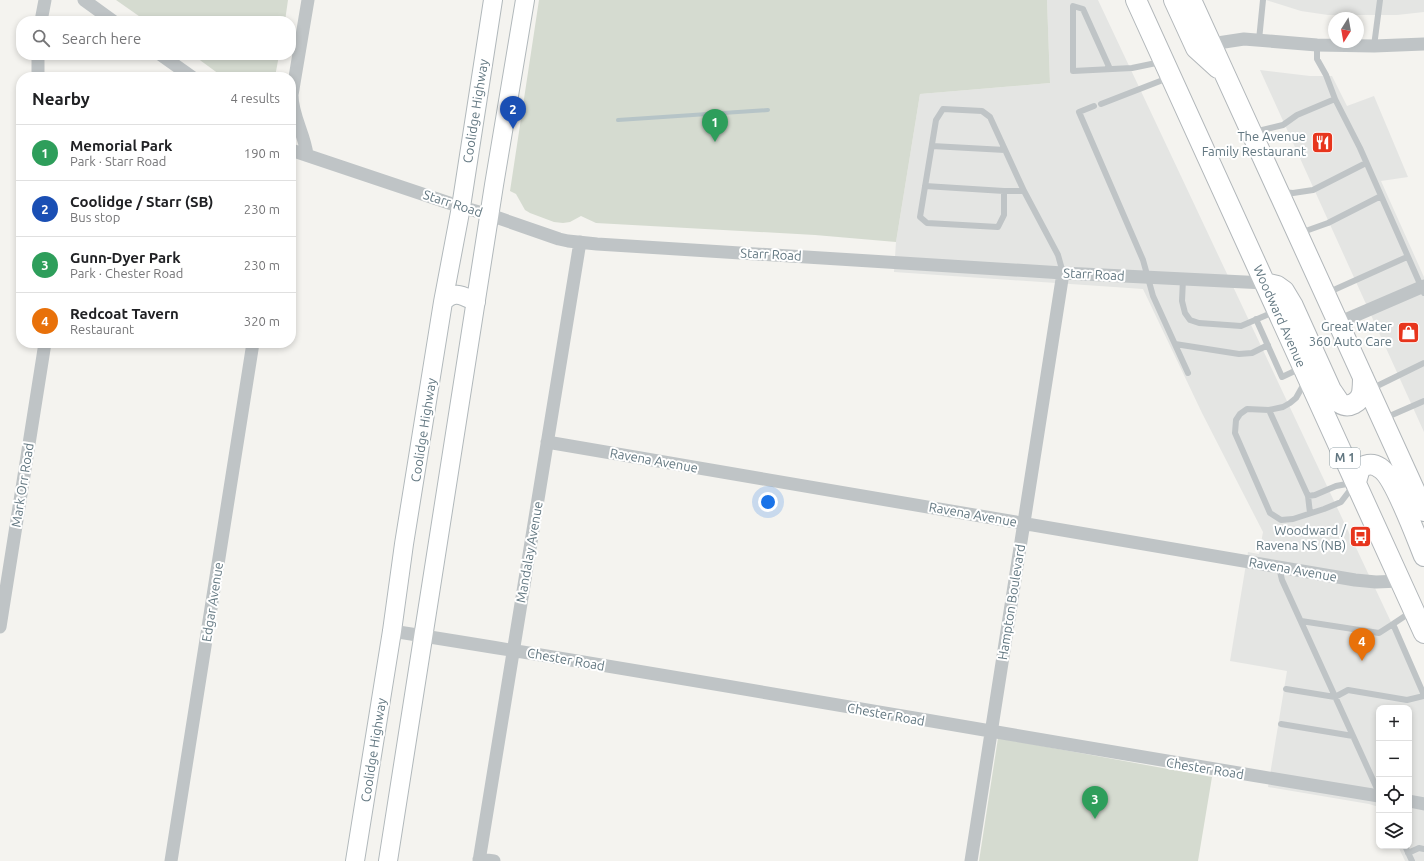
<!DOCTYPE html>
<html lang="en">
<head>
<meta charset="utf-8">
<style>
	:root { --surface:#fff; --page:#f2f2f2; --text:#202124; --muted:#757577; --line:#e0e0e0; --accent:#db2777 }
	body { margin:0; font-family:Ubuntu,sans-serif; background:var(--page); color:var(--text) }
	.controls { position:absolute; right:12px; bottom:12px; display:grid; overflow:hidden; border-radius:8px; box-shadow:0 2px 6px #0003 }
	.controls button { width:36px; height:36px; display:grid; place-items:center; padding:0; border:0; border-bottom:1px solid var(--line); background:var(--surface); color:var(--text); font:20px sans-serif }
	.compass { position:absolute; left:1328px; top:12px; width:36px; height:36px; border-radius:50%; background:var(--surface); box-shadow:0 2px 6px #0003; rotate:191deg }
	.you { position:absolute; left:768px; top:502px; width:14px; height:14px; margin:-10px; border:3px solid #fff; border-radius:50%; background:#1a73e8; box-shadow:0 0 0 6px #1a73e833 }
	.badge { display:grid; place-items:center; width:26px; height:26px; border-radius:50%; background:var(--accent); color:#fff; font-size:13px; font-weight:700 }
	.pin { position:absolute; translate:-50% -33px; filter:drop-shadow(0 1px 2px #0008) }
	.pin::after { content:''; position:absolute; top:21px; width:14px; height:12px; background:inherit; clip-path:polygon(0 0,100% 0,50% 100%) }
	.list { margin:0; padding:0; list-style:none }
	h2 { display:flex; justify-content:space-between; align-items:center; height:52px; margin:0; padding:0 16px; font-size:17px }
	h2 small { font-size:13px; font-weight:400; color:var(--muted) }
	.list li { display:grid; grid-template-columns:26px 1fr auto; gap:12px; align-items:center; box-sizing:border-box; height:56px; padding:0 16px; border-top:1px solid var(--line) }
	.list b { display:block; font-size:15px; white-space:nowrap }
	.list p { margin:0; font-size:13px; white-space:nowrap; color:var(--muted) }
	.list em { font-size:13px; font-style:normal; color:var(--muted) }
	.icon { flex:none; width:22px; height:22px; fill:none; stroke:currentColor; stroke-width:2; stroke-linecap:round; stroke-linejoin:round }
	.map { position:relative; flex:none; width:1424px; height:861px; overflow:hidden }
	.search { position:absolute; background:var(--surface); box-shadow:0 2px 6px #0003; left:16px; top:16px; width:280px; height:44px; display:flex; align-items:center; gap:10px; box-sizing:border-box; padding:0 14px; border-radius:16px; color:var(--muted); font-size:15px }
	.panel { position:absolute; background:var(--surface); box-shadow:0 2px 6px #0003; left:16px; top:72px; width:280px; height:276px; border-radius:16px }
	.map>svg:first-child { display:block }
	.built { fill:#e4e5e3 }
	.green { fill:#d5dbd0 }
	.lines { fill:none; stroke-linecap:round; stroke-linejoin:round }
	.stream { stroke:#b6c4c7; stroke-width:4 }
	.secondary-casing { stroke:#b1b8bb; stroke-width:20 }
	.primary-casing { stroke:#b2b7ba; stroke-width:22 }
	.service { stroke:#bfc4c6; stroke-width:6 }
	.minor { stroke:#bfc4c6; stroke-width:13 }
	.secondary { stroke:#fff; stroke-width:18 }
	.primary { stroke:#fff; stroke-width:20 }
	.labels { text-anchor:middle; stroke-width:4; stroke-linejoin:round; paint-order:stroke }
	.shield { fill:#fff; stroke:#91a0a7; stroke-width:1 }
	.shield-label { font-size:12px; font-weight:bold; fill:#627781 }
	.street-label { font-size:13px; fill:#627781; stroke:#fff }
	.poi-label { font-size:13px; fill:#627781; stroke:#fff; text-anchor:end }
</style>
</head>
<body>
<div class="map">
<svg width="1424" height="861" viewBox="0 0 1424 861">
	<rect width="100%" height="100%" fill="#f4f3ef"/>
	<path class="built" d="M1047 0H1098L1424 692V861H1405L1398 846H1409V708H1379V807L1369 804 1268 787 1287 671 1230 661 1248 552 1259 554 1263 532 1202 413 1143 289 894 272 896 242 920 94 1050 83Z
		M1266 0H1424V12L1397 15H1328L1301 11Z
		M1260 70 1310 76H1332L1347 106 1374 96 1408 177 1381 181 1424 277V432Z"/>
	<path class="green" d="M116 0H288L285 21H146Z
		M539 0H1047L1050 83 920 94 896 242 815 235 596 223 581 216 570 222 563 223 554 222 530 213 525 210 516 194 510 191Z
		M193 55H279L275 77H223Z
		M998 738 1212 777 1198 861H979Z"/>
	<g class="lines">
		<path class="stream" d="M618 120 768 110"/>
		<defs>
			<path id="secondary" d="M443 302C455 289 463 296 476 302
				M355 861 392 631 404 544 443 302 461 207 493 0
				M388 861 494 185 525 0"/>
			<path id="primary" d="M1136 0 1424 633
				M1174 0 1196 48 1218 68
				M1191 0 1424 511
				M1265 283 1277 286 1284 291 1293 306 1331 390C1334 394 1337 399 1340 403 1349 409 1360 402 1362 393 1363 387 1363 382 1363 377
				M1356 482 1360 468C1367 464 1373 463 1380 468 1394 476 1417 539 1424 556"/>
		</defs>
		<use href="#secondary" class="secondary-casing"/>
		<use href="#primary" class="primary-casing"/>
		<path class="service" d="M1259 40 1263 0
			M1317 45V59L1326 75 1335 99 1360 148 1424 293
			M1374 46 1380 0
			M1110 69 1083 9 1073 6V71L1132 68 1161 62
			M1101 104 1168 78
			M1094 106 1079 112 1143 260 1153 296 1188 373
			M1254 132 1283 125 1297 115 1335 99
			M932 146 1005 150
			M925 186 1004 191
			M1024 191H1004V215L998 227 927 223 920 217 936 120 943 109 982 111 990 117 1024 191 1058 255 1063 273
			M1283 192 1293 193 1313 190 1366 163
			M1300 233 1328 223 1381 196
			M1183 279 1182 301 1185 313 1190 320 1199 323 1241 326 1274 312
			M1327 293 1407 257
			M1256 319 1282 377 1301 368
			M1175 344 1239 354 1252 353 1268 345
			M1305 382 1296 398 1290 403 1283 407 1269 410 1247 409 1240 414 1236 420 1235 433 1270 513 1281 520 1293 519 1324 509 1341 502 1354 485
			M1371 389 1424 363
			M1269 410 1308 496 1310 513
			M1385 418 1424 401
			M1308 496 1315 495 1336 486 1352 483
			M1279 567 1282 580 1379 793
			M1411 612 1393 624 1424 695
			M1301 621 1379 633 1393 624
			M1286 689 1335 697 1348 690 1407 700 1424 696
			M1281 724 1353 736
			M1405 846 1412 861
			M1408 853 1419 848 1424 849"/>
		<path class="minor" d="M84 0 113 21
			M41 21 45 0
			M1211 44 1244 39 1317 45 1374 46 1424 44
			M38 55V77
			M161 55 192 77
			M291 150 461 207 490 215 559 239 568 241 597 244 1063 273 1265 283
			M307 155C305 135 292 116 292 95L308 0
			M1338 323 1424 286
			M547 442 1355 580 1376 582 1400 581
			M0 627 45 343
			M392 631C722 683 1050 743 1379 796
			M1409 801 1424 804
			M479 859 494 861
			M171 861 253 343
			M479 861 580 242
			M971 861 1063 273"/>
		<use href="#secondary" class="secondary"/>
		<use href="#primary" class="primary"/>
	</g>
	<defs>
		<symbol id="restaurant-square" viewBox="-11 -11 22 22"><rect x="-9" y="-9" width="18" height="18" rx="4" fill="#e7351d" stroke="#fff"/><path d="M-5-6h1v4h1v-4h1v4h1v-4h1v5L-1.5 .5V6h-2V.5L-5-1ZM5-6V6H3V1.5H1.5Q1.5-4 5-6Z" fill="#fff"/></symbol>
		<symbol id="shop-square" viewBox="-11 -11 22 22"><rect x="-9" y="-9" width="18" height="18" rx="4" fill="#e7351d" stroke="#fff"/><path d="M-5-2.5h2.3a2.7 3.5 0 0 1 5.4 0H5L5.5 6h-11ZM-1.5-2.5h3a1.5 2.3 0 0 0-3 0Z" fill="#fff"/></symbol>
		<symbol id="bus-square" viewBox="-11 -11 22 22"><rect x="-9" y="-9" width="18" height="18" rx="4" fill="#e7351d" stroke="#fff"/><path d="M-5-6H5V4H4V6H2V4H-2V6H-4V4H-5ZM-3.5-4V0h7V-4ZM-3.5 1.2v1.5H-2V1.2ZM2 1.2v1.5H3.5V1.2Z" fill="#fff"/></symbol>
	</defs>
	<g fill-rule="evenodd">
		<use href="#restaurant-square" x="1310" y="130" width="25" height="25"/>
		<use href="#shop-square" x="1396" y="320" width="25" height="25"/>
		<use href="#bus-square" x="1348" y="524" width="25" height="25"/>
	</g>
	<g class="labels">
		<rect class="shield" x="1330" y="448" width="30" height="20" rx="3"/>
		<g class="shield-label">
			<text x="1345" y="462">M 1</text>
		</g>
		<g class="street-label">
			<text transform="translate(475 111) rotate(-81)" y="5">Coolidge Highway</text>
			<text transform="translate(453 203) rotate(18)" y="5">Starr Road</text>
			<text transform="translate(771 254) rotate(3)" y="5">Starr Road</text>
			<text transform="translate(1094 274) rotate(3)" y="5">Starr Road</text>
			<text transform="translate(1280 316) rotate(66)" y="5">Woodward Avenue</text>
			<text transform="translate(423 430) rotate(-81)" y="5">Coolidge Highway</text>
			<text transform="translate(654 460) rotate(10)" y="5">Ravena Avenue</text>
			<text transform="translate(22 485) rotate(-81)" y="5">Mark Orr Road</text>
			<text transform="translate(973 514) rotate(10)" y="5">Ravena Avenue</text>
			<text transform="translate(529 552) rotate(-80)" y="5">Mandalay Avenue</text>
			<text transform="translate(1293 569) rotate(10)" y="5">Ravena Avenue</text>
			<text transform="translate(212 602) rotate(-81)" y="5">Edgar Avenue</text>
			<text transform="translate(1011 602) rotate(-81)" y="5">Hampton Boulevard</text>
			<text transform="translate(566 659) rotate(10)" y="5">Chester Road</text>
			<text transform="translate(886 714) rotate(10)" y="5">Chester Road</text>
			<text transform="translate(373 750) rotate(-81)" y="5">Coolidge Highway</text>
			<text transform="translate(1205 768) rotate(9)" y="5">Chester Road</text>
		</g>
		<g class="poi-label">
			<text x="1306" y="141">The Avenue<tspan x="1306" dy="15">Family Restaurant</tspan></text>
			<text x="1392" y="331">Great Water<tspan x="1392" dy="15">360 Auto Care</tspan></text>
			<text x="1346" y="535">Woodward /<tspan x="1346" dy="15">Ravena NS (NB)</tspan></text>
		</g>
	</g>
</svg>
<div class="controls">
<button>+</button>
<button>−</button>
<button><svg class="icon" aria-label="locate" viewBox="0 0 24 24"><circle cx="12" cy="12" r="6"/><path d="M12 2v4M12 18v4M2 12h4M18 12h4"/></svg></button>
<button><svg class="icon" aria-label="layers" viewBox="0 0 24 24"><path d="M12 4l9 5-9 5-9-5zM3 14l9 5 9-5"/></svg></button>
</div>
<svg class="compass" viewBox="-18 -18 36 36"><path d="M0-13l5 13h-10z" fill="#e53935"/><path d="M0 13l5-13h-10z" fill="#757577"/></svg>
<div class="you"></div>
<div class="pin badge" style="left:715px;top:142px;background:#2e9e5b">1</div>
<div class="pin badge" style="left:513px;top:129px;background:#1a4fb4">2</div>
<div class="pin badge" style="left:1095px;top:819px;background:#2e9e5b">3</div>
<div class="pin badge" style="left:1362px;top:661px;background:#e8710a">4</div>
<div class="search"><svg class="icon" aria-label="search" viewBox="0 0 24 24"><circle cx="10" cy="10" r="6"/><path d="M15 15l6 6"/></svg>Search here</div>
<section class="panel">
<h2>Nearby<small>4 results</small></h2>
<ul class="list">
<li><span class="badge" style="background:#2e9e5b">1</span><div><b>Memorial Park</b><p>Park · Starr Road</p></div><em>190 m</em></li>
<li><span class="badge" style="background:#1a4fb4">2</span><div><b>Coolidge / Starr (SB)</b><p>Bus stop</p></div><em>230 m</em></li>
<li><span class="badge" style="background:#2e9e5b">3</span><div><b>Gunn-Dyer Park</b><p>Park · Chester Road</p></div><em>230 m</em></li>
<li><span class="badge" style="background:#e8710a">4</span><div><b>Redcoat Tavern</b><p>Restaurant</p></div><em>320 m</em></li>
</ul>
</section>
</div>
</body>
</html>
